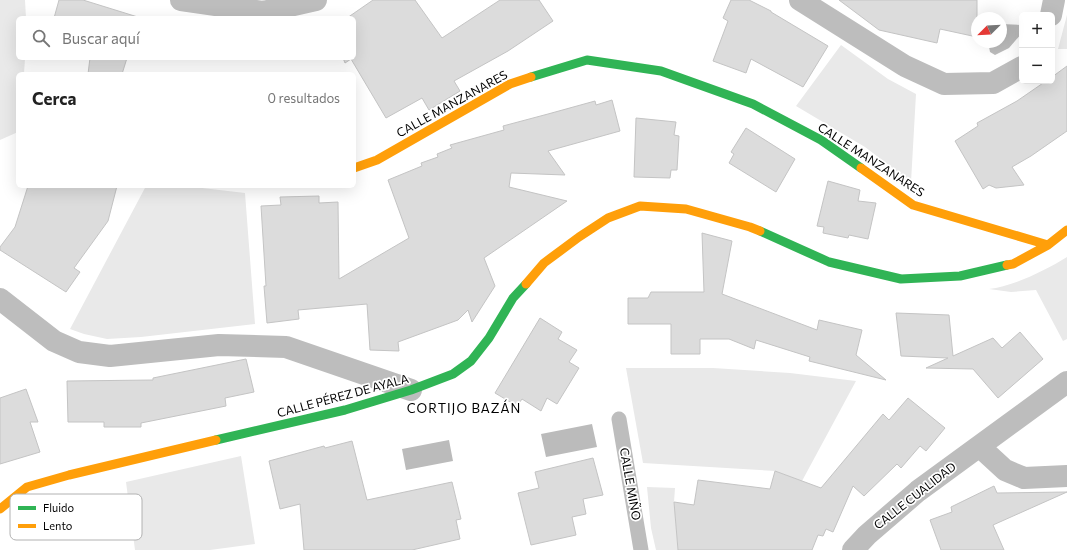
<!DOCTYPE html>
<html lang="es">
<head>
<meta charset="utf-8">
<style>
	:root { --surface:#fff; --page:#f6f6f6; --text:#222; --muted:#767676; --line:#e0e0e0 }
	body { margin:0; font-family:Commissioner,sans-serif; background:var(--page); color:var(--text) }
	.controls { position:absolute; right:12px; top:12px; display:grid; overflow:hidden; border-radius:6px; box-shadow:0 4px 16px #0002 }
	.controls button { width:36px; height:36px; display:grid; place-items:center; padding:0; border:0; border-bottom:1px solid var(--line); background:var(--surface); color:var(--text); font:20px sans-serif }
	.compass { position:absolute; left:971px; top:12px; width:36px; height:36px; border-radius:50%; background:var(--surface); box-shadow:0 4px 16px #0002; rotate:246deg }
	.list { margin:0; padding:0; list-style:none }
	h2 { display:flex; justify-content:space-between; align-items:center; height:52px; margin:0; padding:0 16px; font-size:17px }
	h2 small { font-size:13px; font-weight:400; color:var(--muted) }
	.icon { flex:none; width:22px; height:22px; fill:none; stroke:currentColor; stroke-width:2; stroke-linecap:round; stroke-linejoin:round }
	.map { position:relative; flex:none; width:1067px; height:550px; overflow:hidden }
	.search { position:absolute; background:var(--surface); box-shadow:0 4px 16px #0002; left:16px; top:16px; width:340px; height:44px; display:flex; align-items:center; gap:10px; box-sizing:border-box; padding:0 14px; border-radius:6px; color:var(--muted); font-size:15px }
	.panel { position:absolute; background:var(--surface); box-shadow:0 4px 16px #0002; left:16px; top:72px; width:340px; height:116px; border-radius:6px }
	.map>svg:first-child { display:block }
	.green { fill:#e9e9e9 }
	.water { fill:#bbb }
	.building { fill:#dcdcdc; stroke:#c4c4c4 }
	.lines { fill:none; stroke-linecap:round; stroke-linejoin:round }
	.lane { stroke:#bdbdbd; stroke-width:15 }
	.street { stroke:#bdbdbd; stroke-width:22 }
	.fast { stroke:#30b455; stroke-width:9 }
	.slow { stroke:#ff9f0a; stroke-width:9 }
	.labels { text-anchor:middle; stroke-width:3.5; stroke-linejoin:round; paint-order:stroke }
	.street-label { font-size:12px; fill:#000; stroke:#fff }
	.neighbourhood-label { font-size:13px; letter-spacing:1px; fill:#000; stroke:#fff }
	.key { fill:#fff; stroke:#b2b2b2; stroke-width:1 }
	.key-label { font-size:11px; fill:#000 }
</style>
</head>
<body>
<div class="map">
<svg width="1067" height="550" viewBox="0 0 1067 550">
	<rect width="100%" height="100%" fill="#fff"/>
	<path class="green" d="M0 0H25L26 18H18V58H25L24 74H18V132L0 140Z
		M1067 15V49H1058Z
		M841 45 888 79 916 94 911 182 865 147 796 106Z
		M146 186H185L245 193 255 324 141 337 107 339 84 334 70 329Z
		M1067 257V339L1063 341 1036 290 1011 292 989 289C1014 286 1046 270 1067 257Z
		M626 368H713L790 373 856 381 802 481 775 471 643 463Z
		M241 456 255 544 210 550H135L126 482Z
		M647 487 675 488 674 502 678 550H656L651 528Z"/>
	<path class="water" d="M1001 24 1022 25V33L1009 48 995 55 990 52 989 47 991 42H1001Z
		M592 424 597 447 546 457 541 434Z
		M449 440 453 461 406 470 402 449Z"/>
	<path class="building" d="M59 0H83L141 18H54Z
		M373 0H415L442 38 500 0H539L553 21 508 51 454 81 460 91 429 110 422 98 386 118 351 59 345 63 343 58H354V18H347Z
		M731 0H749L771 11V12L828 46 803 87 751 59 746 73 713 61 728 21 723 18Z
		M839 0H977V37L940 29 937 43 879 30Z
		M90 58H127L122 74H88Z
		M1067 66V131L1031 156 1012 167 1024 185 996 188 989 185 983 189 955 141 978 126 977 123 1017 101 1046 81H1052V77Z
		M612 100 620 131 548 151 565 175 511 173 509 187 567 201 484 258 495 286 472 322 468 310 458 320 398 342 399 351 370 350 367 304 298 310 299 319 267 323 264 286H266L261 206 281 205 280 197 319 196V203L338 202 339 279 409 238 388 180 422 166 421 163 438 157 437 154 452 148 450 145 504 130 503 126 548 114 595 101 596 105Z
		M636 118 676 122 674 135 679 136 677 170H671L670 178 634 177Z
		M746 128 795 159 776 192 729 163 734 154 731 152Z
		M828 181 860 190 858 201 876 203 868 239 849 235 848 238 823 233 824 227 817 226Z
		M28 186H117L108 221 74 268 80 272 66 292 0 250V247L15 227Z
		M702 233 732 241 722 294 817 330 819 320 862 330 856 355 886 380 809 361 810 357 756 340 754 349 729 339H700V354H671V324H628V298H648L651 292H704Z
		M896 313 949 315 953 356 993 338 1002 348 1020 332 1043 359 998 398 973 369 926 368 948 358 901 356Z
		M540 318 562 332 558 339 577 350 569 362 579 368 557 404 547 398 541 411 522 399 517 406 495 393Z
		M246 359 254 392 225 398 226 406 141 423V427H104V422H68L67 381 153 380V378Z
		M26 389 38 422H30L40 452 0 464V398Z
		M908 398 945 428 926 451 920 446 901 468 897 464 864 496 853 486 833 532 826 529 823 536 818 535 812 550H678L674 502 694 505 698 480 770 489 775 471 821 488 883 414 889 420Z
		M352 441 367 500 452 482 461 519 456 520 460 539 412 550H304L300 504 280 509 269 461 324 446 325 448Z
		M593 458 603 495 583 499 586 514 572 517 576 535 531 545 518 493 539 488 535 472Z
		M994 486 997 493 1067 492 993 525 1004 550H941L930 520 952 512 951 507Z"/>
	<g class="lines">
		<path class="lane" d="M619 419 641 550"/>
		<path class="street" d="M181 0 263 12 316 0
			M800 0 905 66 944 84 993 83 1022 67
			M1051 15 1054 0
			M0 299 54 341 79 352 110 356 219 345 286 347 411 390
			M980 447 1005 470 1024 478 1067 476
			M853 550 867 535 918 491 1067 382"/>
		<path class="fast" d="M531 77 587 60 661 71 753 104 821 140 861 168
			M760 231 829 262 901 279 960 276 1007 265
			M216 440 345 410 411 390 453 374 471 361 489 338 513 298 526 284"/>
		<path class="slow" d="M354 168 377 160 510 84 531 77
			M861 168 913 205 1048 245
			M1007 265 1013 264 1048 245 1067 230
			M526 284 544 263 579 237 608 218 640 206 686 209 750 227 760 231
			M0 509 27 487 69 475 216 440"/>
	</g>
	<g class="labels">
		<g class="street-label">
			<text transform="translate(452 104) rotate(-29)" y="4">CALLE MANZANARES</text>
			<text transform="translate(871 160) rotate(33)" y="4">CALLE MANZANARES</text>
			<text transform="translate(343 396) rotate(-15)" y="4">CALLE PÉREZ DE AYALA</text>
			<text transform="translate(630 484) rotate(80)" y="4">CALLE MIÑO</text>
			<text transform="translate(915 496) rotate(-38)" y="4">CALLE CUALIDAD</text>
		</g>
		<g class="neighbourhood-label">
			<text x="464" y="413">CORTIJO BAZÁN</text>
		</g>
	</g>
	<rect x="10" y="494" width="132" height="46" rx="6" class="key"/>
	<rect x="18" y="506" width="18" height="4" fill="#30b455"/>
	<rect x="18" y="524" width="18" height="4" fill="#ff9f0a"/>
	<g class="key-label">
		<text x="43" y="512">Fluido</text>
		<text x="43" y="530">Lento</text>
	</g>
</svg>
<div class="controls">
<button>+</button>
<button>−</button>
</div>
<svg class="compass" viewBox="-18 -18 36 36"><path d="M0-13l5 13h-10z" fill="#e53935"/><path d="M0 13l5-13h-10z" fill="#767676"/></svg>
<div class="search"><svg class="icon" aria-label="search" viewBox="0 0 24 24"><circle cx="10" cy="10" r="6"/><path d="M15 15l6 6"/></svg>Buscar aquí</div>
<section class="panel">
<h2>Cerca<small>0 resultados</small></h2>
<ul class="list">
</ul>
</section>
</div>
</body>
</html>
